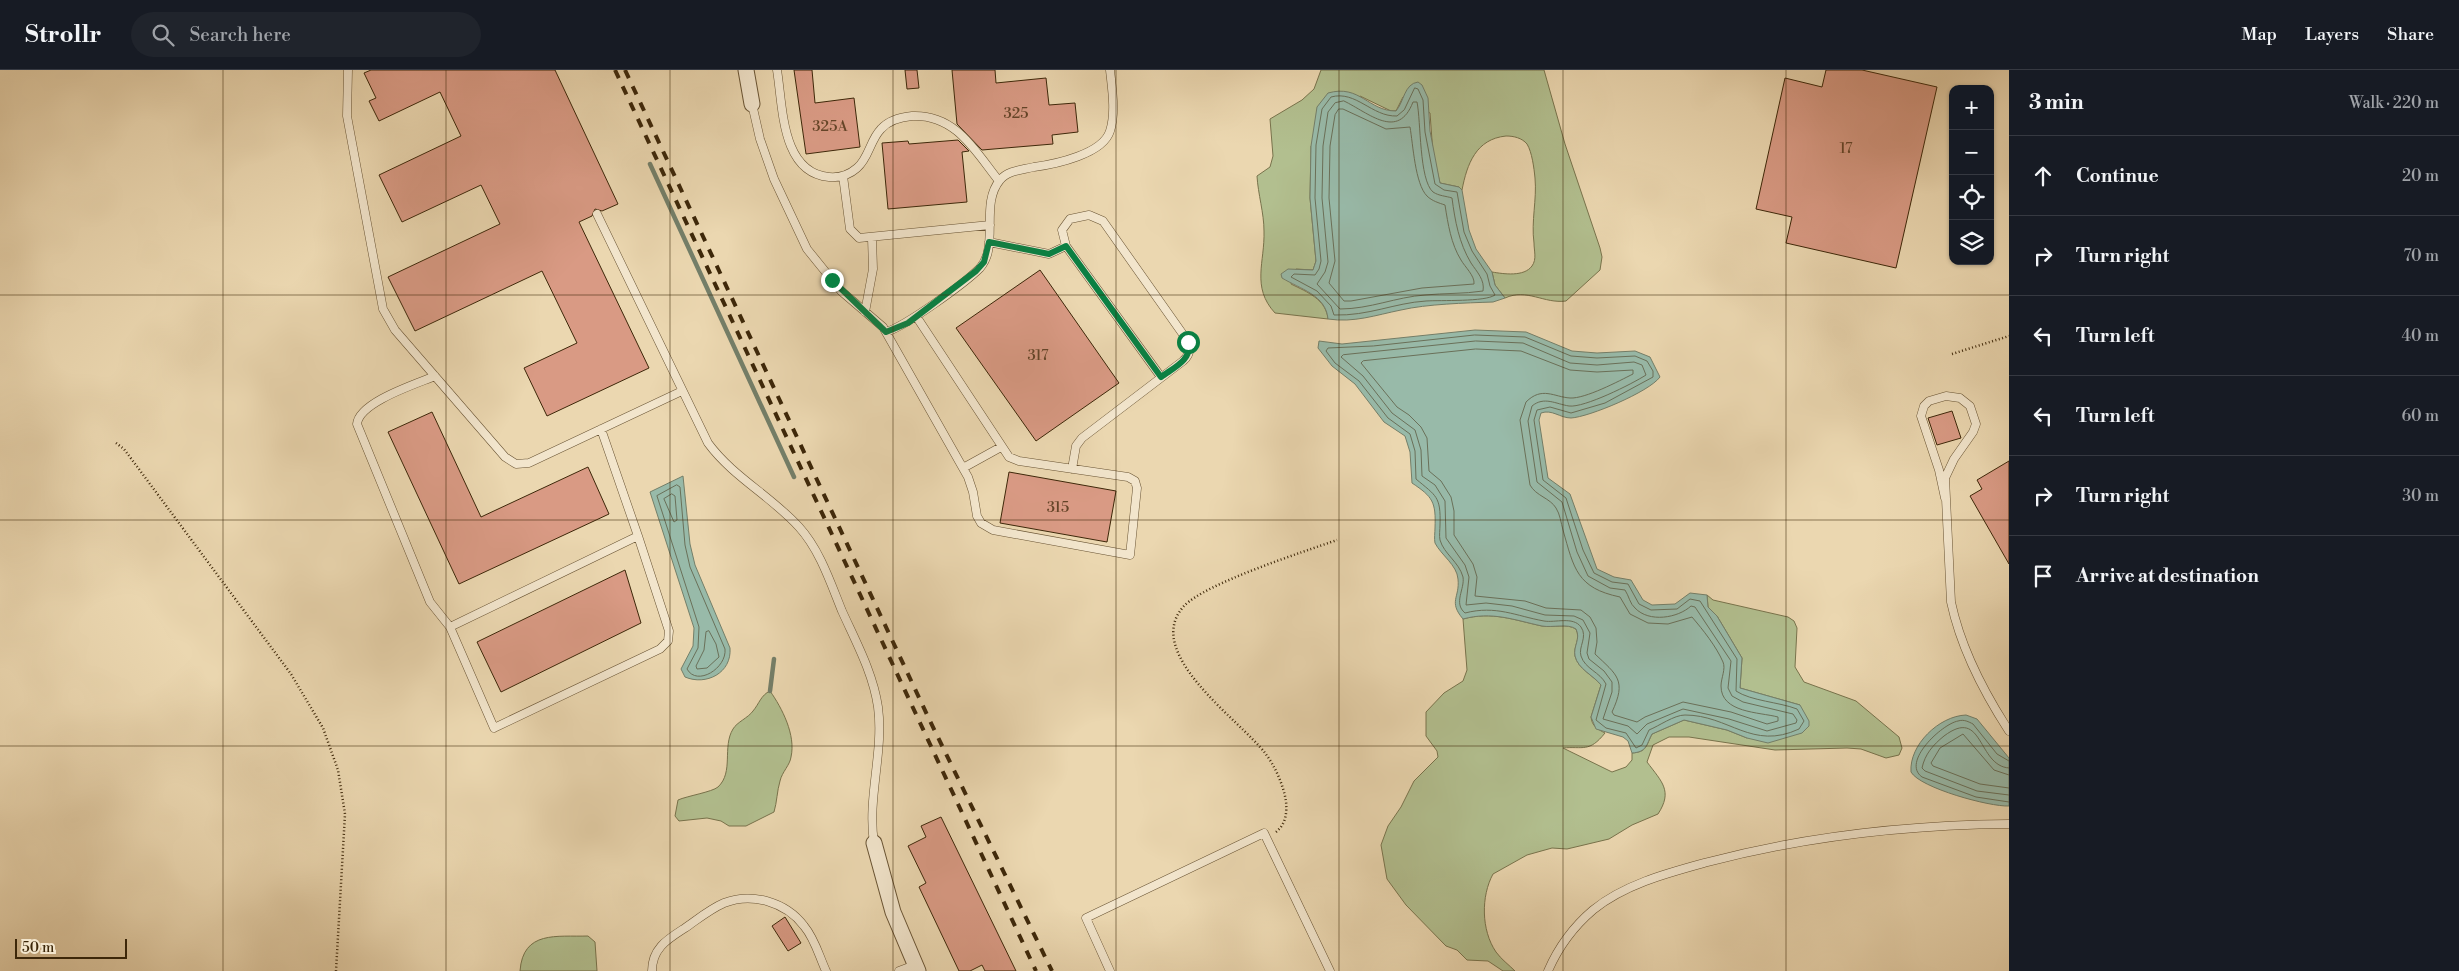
<!DOCTYPE html>
<html lang="en">
<head>
<meta charset="utf-8">
<style>
	:root { --surface:#171b24; --page:#20242c; --text:#f1f3f6; --muted:#9ea1a6; --line:#363941 }
	body { margin:0; font-family:"Libre Bodoni",serif; background:var(--page); color:var(--text) }
	.controls { position:absolute; right:15px; top:15px; display:grid; overflow:hidden; border-radius:10px; box-shadow:0 1px 4px #0004 }
	.controls button { width:45px; height:45px; display:grid; place-items:center; padding:0; border:0; border-bottom:1px solid var(--line); background:var(--surface); color:var(--text); font:25px sans-serif }
	.scale { position:absolute; left:15px; bottom:12px; width:112px; box-sizing:border-box; padding-left:5px; border:2px solid #3d2709; border-top:0; font-size:14px; line-height:18px; white-space:nowrap; color:#3d2709; -webkit-text-stroke:4px #f2e5cc; paint-order:stroke }
	.stop { position:absolute; width:15px; height:15px; margin:-11px; border:4px solid #0b8043; border-radius:50%; background:#fff }
	.stop.end { background:#0b8043; border-color:#fff; box-shadow:0 1px 5px #0008 }
	.list { margin:0; padding:0; list-style:none }
	h2 { display:flex; justify-content:space-between; align-items:center; height:65px; margin:0; padding:0 20px; font-size:21px }
	h2 small { font-size:16px; font-weight:400; color:var(--muted) }
	.list li { display:grid; grid-template-columns:32px 1fr auto; gap:15px; align-items:center; box-sizing:border-box; height:80px; padding:0 20px; border-top:1px solid var(--line) }
	.list b { display:block; font-size:19px; white-space:nowrap }
	.list em { font-size:16px; font-style:normal; color:var(--muted) }
	.icon { flex:none; width:28px; height:28px; fill:none; stroke:currentColor; stroke-width:2; stroke-linecap:round; stroke-linejoin:round }
	.map { position:relative; flex:none; width:2009px; height:901px; overflow:hidden }
	header { display:flex; align-items:center; gap:30px; box-sizing:border-box; height:70px; padding:0 25px; background:var(--surface); border-bottom:1px solid var(--line) }
	header strong { font-size:24px }
	nav { display:flex; gap:28px; margin-inline-start:auto; font-size:18px }
	.search { width:350px; height:45px; background:var(--page); display:flex; align-items:center; gap:12px; box-sizing:border-box; padding:0 18px; border-radius:28px; color:var(--muted); font-size:19px }
	main { display:flex }
	aside { flex:1; background:var(--surface) }
	.map>svg:first-child { display:block }
	.green { fill:#b2bf8f; stroke:#78734c }
	.water { fill:#98baa9; stroke:#747f69 }
	.lines { fill:none; stroke-linecap:round; stroke-linejoin:round }
	.shore { stroke:#6a7059; stroke-width:1 }
	.stream { stroke:#747f69; stroke-width:4.5 }
	.building { fill:#d99a84; stroke:#3d2709 }
	.service-casing { stroke:#685333; stroke-width:9 }
	.minor-casing { stroke:#685333; stroke-width:17 }
	.path { stroke:#3d2709; stroke-width:2.5; stroke-dasharray:1 2.5; stroke-linecap:butt }
	.service { stroke:#f2e5cc; stroke-width:8 }
	.minor { stroke:#f2e5cc; stroke-width:15 }
	.rail { stroke:#3d2709; stroke-width:4; stroke-dasharray:9 9; stroke-linecap:butt }
	.route { stroke:#0b8043; stroke-width:6 }
	.grid { fill:none; stroke:#3d2709; stroke-width:1; stroke-opacity:0.55 }
	.labels { text-anchor:middle; stroke-width:4.5; stroke-linejoin:round; paint-order:stroke }
	.number-label { font-size:15px; fill:#644428 }
</style>
</head>
<body>
<header>
<strong>Strollr</strong>
<div class="search"><svg class="icon" aria-label="search" viewBox="0 0 24 24"><circle cx="10" cy="10" r="6"/><path d="M15 15l6 6"/></svg>Search here</div>
<nav><a>Map</a><a>Layers</a><a>Share</a></nav>
</header>
<main>
<div class="map">
<svg width="2009" height="901" viewBox="0 0 2009 901">
	<rect width="100%" height="100%" fill="#ebd7b0"/>
	<filter id="stains"><feTurbulence type="fractalNoise" baseFrequency=".004" numOctaves="4"/><feColorMatrix values="0 0 0 0 .2 0 0 0 0 .09 0 0 0 0 .02 0 0 0 .5 -.17"/></filter>
	<radialGradient id="worn" r=".72"><stop offset=".6" stop-color="#630" stop-opacity="0"/><stop offset="1" stop-color="#630" stop-opacity=".3"/></radialGradient>
	<path class="green" d="M1321 0H1544L1565 74 1600 178 1602 187 1600 200 1566 231C1544 234 1527 218 1505 228L1495 215 1492 202C1504 204 1524 207 1532 196 1537 189 1534 181 1534 173 1531 151 1537 130 1535 108 1534 98 1532 82 1527 74 1522 68 1514 66 1506 66 1476 69 1467 94 1462 120L1459 117 1440 113 1433 84 1430 43 1403 27 1396 41H1391L1360 26 1311 76 1310 128 1316 191 1313 200 1296 199 1291 214C1307 222 1326 229 1328 249L1275 243C1251 217 1265 192 1264 161 1264 143 1258 124 1257 106L1270 97 1273 86 1270 49 1302 30 1314 19Z
		M1707 525 1713 530 1788 547 1794 551 1797 558 1795 597 1804 612 1856 631 1899 667 1902 678 1899 685 1886 688 1861 679 1847 678 1775 680 1689 667H1669L1653 675 1647 692C1662 712 1673 721 1658 744L1632 755 1609 769 1567 779 1552 778 1527 785 1493 804C1481 826 1481 860 1496 882 1501 889 1509 895 1515 901H1503L1488 891 1467 890 1457 880 1446 876 1406 835 1387 809 1381 775 1388 756 1401 737 1414 711 1438 687 1437 681 1426 666V642L1444 623 1463 611 1467 600 1463 549C1492 541 1514 550 1542 556 1553 558 1567 553 1576 559 1581 570 1573 576 1575 586 1578 599 1593 605 1601 615L1591 647C1592 656 1597 659 1605 663 1589 683 1583 676 1563 678L1612 702 1626 697 1632 690V683C1647 682 1646 676 1652 664L1684 650 1727 660 1747 668 1800 635 1740 618 1742 588 1717 546 1708 537Z
		M770 621C782 638 796 665 791 687 790 695 782 702 780 711 777 721 777 732 774 742L746 756H729L721 751 707 748 679 751 675 746 678 730C687 726 712 722 718 717 734 702 722 677 733 659 737 652 748 648 753 641 759 634 761 625 770 621Z
		M588 866 595 872 597 901H520C523 860 557 867 588 866Z"/>
	<path class="water" d="M1418 12 1422 15 1428 28 1430 61 1440 113 1459 117 1462 120 1469 160 1476 179 1492 202 1495 215 1505 228 1493 232C1465 233 1427 234 1401 240 1376 245 1354 253 1328 249 1326 225 1300 219 1282 208L1281 204 1288 199 1313 200 1316 191 1310 128 1311 76 1317 37 1328 23C1360 14 1368 41 1396 41 1404 32 1404 14 1418 12Z
		M1475 260 1526 262 1572 281 1597 283 1635 281 1650 287 1660 307C1649 322 1589 347 1571 348 1560 348 1552 339 1541 343L1539 350 1548 408 1570 424 1597 499 1614 507 1631 510 1643 530 1652 535 1675 534 1690 523 1707 525 1708 537 1717 546 1742 588 1740 618 1800 635 1809 651V656L1802 663 1768 673 1747 668 1727 660 1684 650 1652 664C1646 675 1647 682 1632 683L1628 671 1623 667 1596 659 1591 647 1601 615C1593 605 1578 599 1575 586 1573 576 1581 569 1576 559 1567 553 1553 558 1542 556 1514 550 1492 541 1463 549 1448 531 1460 528 1458 509 1457 495 1441 485 1435 473 1434 469 1435 462 1435 458 1436 432 1433 427 1412 413L1410 382 1405 366 1384 352 1355 314 1332 296 1318 278 1319 271 1342 274Z
		M683 406 690 474 695 495 730 578C732 603 706 616 685 607L681 599 693 576 694 558 650 422Z
		M1966 645 1977 649 2009 688V736C1990 737 1920 718 1911 702 1909 675 1939 646 1966 645Z"/>
	<g class="lines">
		<path class="shore" d="M1415 18 1418 19 1423 30 1425 62 1435 114 1444 120 1457 122 1464 162 1472 181 1487 204 1490 216 1495 225C1485 232 1441 230 1426 231 1394 233 1369 246 1334 245L1331 236 1317 221 1291 207 1294 204 1315 205 1319 199 1321 191 1315 128 1316 75 1322 39 1331 27C1356 20 1372 47 1397 46L1404 40Z
			M1344 31C1369 43 1398 71 1413 32H1417C1421 51 1419 110 1433 122 1439 126 1446 126 1452 128 1455 151 1459 173 1471 193 1477 202 1485 210 1483 221 1464 224 1444 223 1425 225 1396 227 1370 239 1340 239L1317 214 1325 202 1328 192 1322 128 1323 76 1328 42 1335 33Z
			M1339 39H1343L1386 59 1410 57C1413 74 1415 114 1427 126 1432 131 1439 133 1445 135 1448 154 1451 174 1461 190 1465 197 1475 206 1474 214L1422 218 1351 231H1344L1329 213 1335 191 1329 128 1330 76 1335 45Z
			M1475 265 1525 267 1571 286 1597 288 1635 286 1647 291 1653 301V307L1605 333 1571 343 1550 337 1537 340 1534 350 1543 410 1566 428 1583 480 1594 503 1612 512 1628 514 1639 534 1651 540 1677 539 1690 529 1700 531 1737 589 1736 621C1751 631 1779 632 1797 639L1804 651 1799 659C1752 681 1729 645 1685 645 1674 645 1659 656 1649 660L1642 675 1636 678 1626 663 1606 658 1596 650 1606 614C1600 602 1585 599 1581 586 1578 577 1588 567 1581 557 1573 546 1555 553 1544 551 1516 546 1496 535 1465 543 1453 533 1465 519 1463 507 1459 492 1444 484 1440 470 1439 466 1440 459 1440 455 1441 426 1436 426 1416 409L1415 381 1410 364 1388 348 1359 311 1335 293 1326 281 1328 278 1373 276Z
			M1476 271 1523 273 1570 293 1597 295 1634 292 1642 295 1646 305C1632 314 1584 338 1569 336 1556 334 1544 326 1532 336L1528 351 1537 412 1562 432 1577 482 1588 506 1610 518 1625 520C1629 526 1630 534 1635 538 1649 553 1678 548 1691 536L1695 537 1731 591 1728 618 1732 626 1743 632 1793 644 1797 650 1796 653 1767 661 1729 649 1683 639 1647 654 1637 664 1628 656 1603 649 1612 622V612L1604 601 1589 589 1587 583 1590 563 1583 550 1574 546 1545 545 1512 536 1486 533 1466 535 1469 507 1465 495 1446 468 1445 431 1435 415 1422 406 1421 380 1415 360 1392 343 1363 306 1341 287 1343 285Z
			M1476 279 1521 281 1570 300 1597 302 1633 300V304C1619 311 1585 329 1570 328 1554 327 1542 316 1526 332L1520 350 1530 415C1536 426 1550 428 1556 438 1560 444 1561 453 1563 460 1574 499 1577 518 1620 527L1630 544 1648 553 1668 554 1692 547C1703 560 1716 576 1723 592 1726 599 1721 608 1721 616 1721 643 1759 642 1778 647V651L1767 654 1731 642 1683 632 1645 647 1637 652 1614 645 1612 642C1627 610 1617 605 1595 584L1597 572 1596 558 1590 547 1581 540 1546 538 1525 531 1475 526 1477 507 1473 494 1454 465V441L1451 427 1441 411 1429 401 1427 368 1421 357 1409 345 1397 337 1361 293 1363 291Z
			M677 415 680 417 685 475 690 497 725 579C727 598 697 617 687 599L698 578 699 557 657 426Z
			M672 424 675 426 677 450 674 452 664 429Z
			M709 561 716 574 719 587 707 598 697 599 696 596 704 580 706 562Z
			M2009 691 1997 684 1973 654C1969 652 1964 649 1958 651 1942 654 1901 692 1922 707L1976 727 2009 732
			M2009 698C1977 696 1984 636 1944 666 1933 675 1925 684 1922 698L1925 701 1977 721 2009 725
			M2009 705 1994 700 1963 664 1940 678 1931 693 1933 696 1980 714 2009 718"/>
		<path class="stream" d="M650 94 794 407
			M770 621 774 589"/>
	</g>
	<path class="building" d="M371 0H555L618 134 602 141 595 139 592 146 579 152 649 298 547 346 524 298 577 273 542 201 415 261 388 207 500 154 481 115 402 152 379 105 461 66 440 22 379 51 369 31 376 28 364 3Z
		M794 0H812L815 33 854 28 860 77 806 84Z
		M905 0H917L919 18 907 19Z
		M952 0H995L996 13 1046 8 1049 35 1075 33 1078 62 1052 65 1053 74 982 80 957 54Z
		M1826 0H1862L1937 17 1896 198 1786 173 1792 147 1756 139 1785 8 1822 17Z
		M958 70 969 81 962 82 967 132 888 139 882 73 908 71 909 74Z
		M1040 200 1119 313 1036 371 956 258Z
		M1952 341 1961 368 1937 375 1928 348Z
		M432 342 481 447 588 397 609 444 459 514 388 362Z
		M2009 391V494L1970 426 1982 419 1977 410Z
		M1009 402 1116 421 1107 472 1000 453Z
		M625 500 641 553 501 622 477 572Z
		M941 747 1016 901H985L982 895 970 901H959L919 817 926 813 908 776 926 767 921 756Z
		M785 847 801 873 788 881 772 856Z"/>
	<g class="lines">
		<defs>
			<path id="service" d="M348 0 347 46 383 239 395 260 505 387 516 394 529 393 682 321
				M777 0C783 36 781 103 829 107 840 108 849 105 857 98 869 88 870 70 881 59 888 51 901 47 912 46 956 44 975 81 999 111
				M752 34 760 69 774 109 807 179 841 221 883 257 968 407 973 422 977 446 981 453 993 460 1130 485 1137 418 1135 411 1128 407 1019 391 1009 387 916 246
				M843 106 850 159 859 168 990 155
				M597 144 708 373C733 407 771 426 799 457 820 480 831 514 842 541 856 572 873 603 878 637 884 682 867 728 874 773
				M989 172 1049 184 1066 176
				M865 242 873 199 872 168
				M886 262C906 256 965 213 980 198 984 193 987 187 988 181 993 158 984 129 1000 110 1008 100 1022 100 1034 97 1056 94 1103 84 1110 61 1116 42 1112 19 1110 0
				M435 306C416 314 359 332 357 354L430 532 450 557 638 466 601 359
				M963 398 1001 377
				M1072 399 1076 376 1082 368 1183 291C1190 285 1191 278 1187 270L1103 151 1089 145 1070 149 1062 160 1066 176 1161 307
				M1945 428 1939 400 1921 346 1924 336 1929 331 1946 326 1960 328 1970 336 1976 354 1973 362 1954 389 1945 408 1951 532C1961 579 1983 621 2009 661
				M450 557 494 658 660 579 668 571 669 561 638 466
				M652 901C652 878 668 869 685 858 698 849 710 839 724 833 752 822 786 832 804 856 815 869 819 886 826 901
				M899 901 915 895
				M1110 901 1086 848 1264 763 1330 901
				M1548 901C1558 878 1573 857 1593 840 1625 814 1668 803 1708 792 1807 766 1907 755 2009 754"/>
			<path id="minor" d="M746 0 752 34
				M874 773 893 842 918 901"/>
		</defs>
		<use href="#service" class="service-casing"/>
		<use href="#minor" class="minor-casing"/>
		<path class="path" d="M1952 284 2009 266
			M116 373 124 379 291 604 323 658 338 700 345 744 336 901
			M1276 762C1286 754 1287 743 1286 731 1283 714 1275 696 1265 683 1240 650 1141 583 1184 536 1206 513 1303 482 1337 470"/>
		<use href="#service" class="service"/>
		<use href="#minor" class="minor"/>
		<path class="rail" d="M615 0 1036 901
			M625 0 930 651 1052 901"/>
	</g>
	<g class="lines">
		<path class="route" d="M832 210 886 262 908 253 976 201 984 192 989 172 1049 184 1066 176 1161 307C1173 298 1193 290 1188 272"/>
	</g>
	<path class="grid" d="M223 0V901M446 0V901M670 0V901M893 0V901M1116 0V901M1339 0V901M1563 0V901M1786 0V901M0 225H2009M0 450H2009M0 676H2009"/>
	<g class="labels">
		<g class="number-label">
			<text x="1016" y="48">325</text>
			<text x="830" y="61">325A</text>
			<text x="1846" y="83">17</text>
			<text x="1038" y="290">317</text>
			<text x="1058" y="442">315</text>
		</g>
	</g>
	<rect width="100%" height="100%" filter="url(#stains)"/>
	<rect width="100%" height="100%" fill="url(#worn)"/>
</svg>
<div class="controls">
<button>+</button>
<button>−</button>
<button><svg class="icon" aria-label="locate" viewBox="0 0 24 24"><circle cx="12" cy="12" r="6"/><path d="M12 2v4M12 18v4M2 12h4M18 12h4"/></svg></button>
<button><svg class="icon" aria-label="layers" viewBox="0 0 24 24"><path d="M12 4l9 5-9 5-9-5zM3 14l9 5 9-5"/></svg></button>
</div>
<div class="scale">50 m</div>
<div class="stop" style="left:1188px;top:272px"></div>
<div class="stop end" style="left:832px;top:210px"></div>
</div>
<aside>
<h2>3 min<small>Walk · 220 m</small></h2>
<ul class="list">
<li><svg class="icon" aria-label="ahead" viewBox="0 0 24 24"><path d="M12 20V5M6 11l6-6 6 6"/></svg><div><b>Continue</b></div><em>20 m</em></li>
<li><svg class="icon" aria-label="right" viewBox="0 0 24 24"><path d="M7 20v-9h11M14 6l5 5-5 5"/></svg><div><b>Turn right</b></div><em>70 m</em></li>
<li><svg class="icon" aria-label="left" viewBox="0 0 24 24"><path d="M17 20v-9H6M10 6l-5 5 5 5"/></svg><div><b>Turn left</b></div><em>40 m</em></li>
<li><svg class="icon" aria-label="left" viewBox="0 0 24 24"><path d="M17 20v-9H6M10 6l-5 5 5 5"/></svg><div><b>Turn left</b></div><em>60 m</em></li>
<li><svg class="icon" aria-label="right" viewBox="0 0 24 24"><path d="M7 20v-9h11M14 6l5 5-5 5"/></svg><div><b>Turn right</b></div><em>30 m</em></li>
<li><svg class="icon" aria-label="arrive" viewBox="0 0 24 24"><path d="M6 21V4h12l-3 4 3 4H6"/></svg><div><b>Arrive at destination</b></div></li>
</ul>
</aside>
</main>
</body>
</html>
